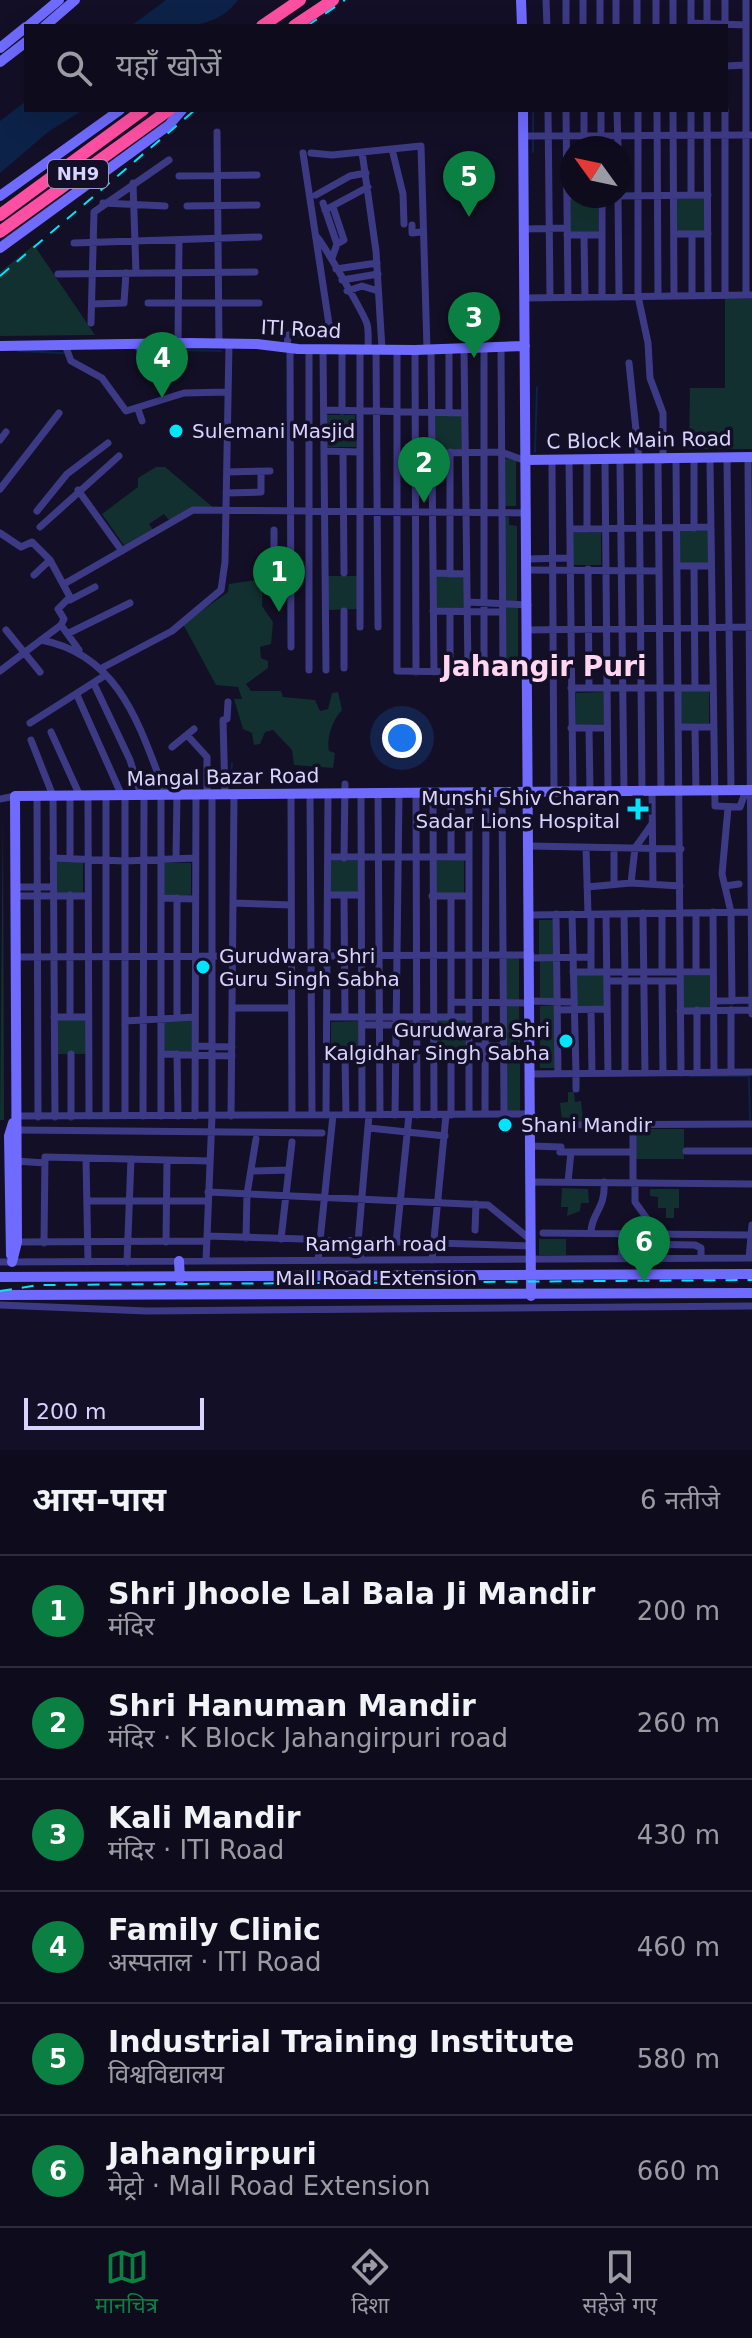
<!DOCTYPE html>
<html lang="hi">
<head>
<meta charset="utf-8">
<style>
	:root { --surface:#0e0b1c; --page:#1c1929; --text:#f1f3f6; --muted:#9b9ba3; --line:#2e2b3b; --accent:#0b8043 }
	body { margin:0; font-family:"DejaVu Sans","Noto Sans Devanagari",sans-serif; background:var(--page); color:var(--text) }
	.compass { position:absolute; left:560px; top:136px; width:72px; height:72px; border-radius:50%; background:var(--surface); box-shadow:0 8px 32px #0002; rotate:303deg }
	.scale { position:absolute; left:24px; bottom:20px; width:180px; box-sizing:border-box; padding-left:8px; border:4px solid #d9d4ff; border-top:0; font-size:22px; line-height:28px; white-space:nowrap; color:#d9d4ff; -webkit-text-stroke:6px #130f26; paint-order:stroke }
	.you { position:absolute; left:402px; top:738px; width:28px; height:28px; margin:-20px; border:6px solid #fff; border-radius:50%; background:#1a73e8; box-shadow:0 0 0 12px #1a73e833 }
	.badge { display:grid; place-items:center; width:52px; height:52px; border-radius:50%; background:var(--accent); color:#fff; font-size:26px; font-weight:700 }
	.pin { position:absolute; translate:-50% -66px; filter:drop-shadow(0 2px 4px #0008) }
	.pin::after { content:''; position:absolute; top:42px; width:28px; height:24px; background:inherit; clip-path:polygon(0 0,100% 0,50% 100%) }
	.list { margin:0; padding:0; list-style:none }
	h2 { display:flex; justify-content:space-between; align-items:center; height:104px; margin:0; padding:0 32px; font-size:34px }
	h2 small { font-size:26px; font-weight:400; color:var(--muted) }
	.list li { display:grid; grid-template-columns:52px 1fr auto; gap:24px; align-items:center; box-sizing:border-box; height:112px; padding:0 32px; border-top:2px solid var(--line) }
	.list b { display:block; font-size:30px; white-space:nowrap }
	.list p { margin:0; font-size:26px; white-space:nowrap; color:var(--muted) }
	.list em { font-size:26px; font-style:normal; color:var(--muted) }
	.icon { flex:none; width:44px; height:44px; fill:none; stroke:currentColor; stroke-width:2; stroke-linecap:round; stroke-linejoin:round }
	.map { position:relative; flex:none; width:752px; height:1450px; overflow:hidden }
	.search { position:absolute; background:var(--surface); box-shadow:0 8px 32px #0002; left:24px; right:24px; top:24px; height:88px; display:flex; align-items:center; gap:20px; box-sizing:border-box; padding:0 28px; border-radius:0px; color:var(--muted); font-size:30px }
	.sheet { height:776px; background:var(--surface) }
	nav { display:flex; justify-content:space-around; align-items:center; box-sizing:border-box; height:112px; border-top:2px solid var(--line); background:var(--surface); font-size:22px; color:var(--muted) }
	nav a { display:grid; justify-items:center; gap:4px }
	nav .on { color:var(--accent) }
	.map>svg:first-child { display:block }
	.green { fill:#12302f }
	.water { fill:#0c2248 }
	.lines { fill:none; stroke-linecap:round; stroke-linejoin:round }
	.stream { stroke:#0c2248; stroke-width:2 }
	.street { stroke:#3d3a85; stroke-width:7 }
	.secondary { stroke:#6f6bff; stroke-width:10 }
	.highway { stroke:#ff4fa3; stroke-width:12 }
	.rail { stroke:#00e5ff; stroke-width:2; stroke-dasharray:12 10; stroke-linecap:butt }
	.poi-dot { fill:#00e5ff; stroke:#130f26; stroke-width:3 }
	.labels { text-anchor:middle; stroke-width:7; stroke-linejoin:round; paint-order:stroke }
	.shield { fill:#130f26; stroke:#9e99be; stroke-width:2 }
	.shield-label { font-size:18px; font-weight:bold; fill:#d9d4ff }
	.street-label { font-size:20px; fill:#d9d4ff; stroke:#130f26 }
	.poi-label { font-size:20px; fill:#d9d4ff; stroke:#130f26; text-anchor:start }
	.district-label { font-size:28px; font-weight:bold; fill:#ffd6f0; stroke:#130f26 }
</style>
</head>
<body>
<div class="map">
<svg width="752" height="1450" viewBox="0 0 752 1450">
	<rect width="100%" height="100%" fill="#130f26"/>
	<path class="green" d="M598 199V232H570V200Z
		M677 199H705L706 231H677Z
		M34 245 95 335 0 336V272Z
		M725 299H752V449H689L690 388H725Z
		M327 415H355L356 447H327Z
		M434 415H463V450H435Z
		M504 458 516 460V506H504Z
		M156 467H165L215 509 191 508 170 521 164 514 149 524 154 531 125 547 102 514 138 487V478Z
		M504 517H509V525L517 526V602H504Z
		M679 531H708V563L680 564Z
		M601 532V565H573V533Z
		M328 576H358V609L328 610Z
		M436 576H464V608L436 609Z
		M263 579 262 606 273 622 271 644 260 647 261 658 268 661V668L246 684 251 691H281L283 697 315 700 320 711 328 709 332 693 338 692 342 710C333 719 326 738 329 751L335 753 333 768 294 765 292 750 273 730 265 732 260 744 254 745 252 733 243 729 234 699H242L238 687 216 685 183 624 228 592 229 584Z
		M505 605 518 607V664H505Z
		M680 691H709V723L681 724Z
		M604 692V724L576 725V693Z
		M3 805 4 1120H0Z
		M83 860V893H55V861Z
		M464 860V893H436V861Z
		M330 861H359V893H331Z
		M163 863H191V895L163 896Z
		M539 920H553L554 955H539Z
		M505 957H519V1001H505Z
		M554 959 555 998 540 999V960Z
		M604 974V1007H576V975Z
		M682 976H710L711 1008 682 1009Z
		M505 1005H519L520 1053H505Z
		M555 1005 556 1068H540V1006Z
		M465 1018V1053H437L436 1019Z
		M57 1019H86V1054H56Z
		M164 1019H192V1051L164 1052Z
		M359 1021V1054H331V1022Z
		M506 1057H520V1112H506Z
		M568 1092H574L575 1102 581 1101 583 1121H562L560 1103 568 1102Z
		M636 1129H684V1159H636Z
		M562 1188 588 1189 589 1203H581L580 1211 567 1216 568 1207H561Z
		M650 1189H679V1208H674V1218H666V1208H658V1197L650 1196Z
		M539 1239H566V1255H539Z"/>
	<path class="water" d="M166 0H238C213 34 169 26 131 26Z
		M26 101V110H83L48 132 0 173V121Z"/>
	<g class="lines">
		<path class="stream" d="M533 110V152
			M144 349 221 351
			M18 351 63 353
			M535 452 537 387
			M227 777H231L232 763
			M690 1076H749
			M749 1078 750 1119"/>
		<path class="street" d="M546 0 547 26
			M566 0V26
			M583 0V26
			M600 0V26
			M616 0V26
			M637 0V26
			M656 0V26
			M673 0V26
			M691 0V24
			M707 0V26
			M725 0V26
			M746 0V295
			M691 23 746 25
			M726 66 746 65
			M548 110 550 297
			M566 110 568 297
			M584 110V148
			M601 110V148
			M617 110 618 148
			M638 110V296L648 343 650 378 663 413V460
			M657 110 658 296
			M673 110 674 296
			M691 110V195
			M707 110 708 296
			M725 110V295
			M217 132 219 344
			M523 136 752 135
			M392 149 403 194 404 224
			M362 152 376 251 382 349
			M311 153 332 155 421 146 427 349
			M179 176 257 175
			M133 183 136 273
			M316 195 350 176 366 173
			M567 196H587
			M602 196V297
			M618 196 619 297
			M620 196 708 195
			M103 203 165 206
			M323 203 337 244 332 258
			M187 206 257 205
			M333 207 344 240 337 244
			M325 210 368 187
			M412 225V233L421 232
			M525 229 567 228
			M674 234H708
			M692 234V296
			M567 235H602
			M584 235 585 297
			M316 236C321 239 365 316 367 324 369 332 368 341 368 349
			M74 243 259 237
			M336 269 377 263
			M58 274 255 272
			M342 280 378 274
			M347 291 362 286 378 291
			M525 298 752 295
			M148 303H259
			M92 304 124 303 126 273
			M91 323 94 212 169 160
			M136 344 154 373
			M178 344 179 240
			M65 345 71 361 102 378 126 411 184 393 227 392
			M287 348 288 335 330 331 303 153
			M290 348 291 647
			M501 348 503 673
			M309 349V670
			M323 349 326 670
			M342 349V411
			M376 349 378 627
			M397 349V671L529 673
			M431 349 434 672
			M449 349V413
			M464 349 468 673
			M415 350 416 672
			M484 350V673
			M629 363 639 459 642 791
			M138 409 142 421
			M324 410 465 413
			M0 440 6 432
			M324 451 360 452
			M343 452 344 573
			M450 452V574
			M432 453 501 452 526 461
			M569 459 573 792
			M727 461 731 791
			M748 461 752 1014
			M658 462 661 791
			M676 462 681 1073
			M694 462V528
			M710 462 715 806 740 807 746 790
			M587 463V529
			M605 463 608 791
			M620 463 624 791
			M552 464 554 792
			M227 472 270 471
			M0 489 59 413
			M78 490 122 551
			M226 493 261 492V472
			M37 511 67 474 108 443
			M40 527 119 456
			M570 529 711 527
			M274 530V551
			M0 533 21 547 32 542 50 560 70 597 58 609 64 619 61 625 79 650
			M527 559 570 558
			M677 566H711
			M694 566 695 688
			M588 569 589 687
			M527 570 659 571
			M433 573 467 574
			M34 575 50 560
			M64 584 193 510 527 513
			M70 600 95 587
			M467 602 528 605
			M433 611 502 612
			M450 612V672
			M360 627V349
			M6 630 40 672
			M528 630 752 627
			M69 633 130 603
			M41 640C121 655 140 728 166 795
			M344 668V611
			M100 669 172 631 221 590 225 562 229 344
			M0 671 61 625
			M94 684 130 760 141 795
			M571 688H712
			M77 695 122 796
			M30 723 104 676
			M678 727H713
			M695 727 696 791
			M571 728H607
			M589 728 590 792
			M51 732 80 796
			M187 735 207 757V795
			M31 740 53 796 55 1117
			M172 747 194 729
			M652 791 653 884
			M502 792 504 1114
			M361 793 362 1115
			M378 793 380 1115
			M416 793 417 1115
			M433 793 434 1115
			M469 793V1114
			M291 794 292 1115
			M310 794 312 1115
			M225 795 223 720 227 719 228 702
			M37 796 38 1117
			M88 796 89 1116
			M125 796V1116
			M0 799 15 796
			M728 808 722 874 731 912 732 1001
			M530 846 681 849
			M586 848 588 914
			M614 849V884
			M328 857H469
			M451 857V793
			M53 858 125 861 195 858
			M70 858V796
			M176 858 177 795
			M344 858 345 784
			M631 883 635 848 652 824
			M725 886 739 884
			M15 887H53
			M587 887 631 883 680 886
			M70 895V1017
			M328 895H361
			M344 895 345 1017
			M15 896H88
			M432 896H469
			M451 896V1017
			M161 898 195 899
			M177 898V1017
			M233 903 291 905
			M713 912 714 1072
			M643 913 645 1073
			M662 913V972
			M696 913V972
			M556 914 558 1073
			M572 914 576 1073
			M591 914V972
			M606 914 608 1073
			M624 914 625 974
			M530 915 752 912
			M15 957 531 955
			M531 958 591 957
			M573 972H713
			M625 979V1073
			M607 981H680
			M662 981 663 1073
			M531 1001 574 1002
			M714 1001 752 1000
			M451 1002 531 1003
			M232 1008H291
			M557 1010 607 1009
			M591 1010 592 1073
			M680 1011 752 1010
			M54 1017H88
			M328 1017H469
			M125 1021 195 1017
			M362 1025H433
			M195 1046 232 1047
			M469 1046H503
			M71 1054V1117
			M161 1054 232 1056
			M177 1054 178 1116
			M451 1055V1115
			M469 1055H531
			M329 1056H362
			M345 1056 346 1115
			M697 1072V1010
			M731 1072V1010
			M531 1074 752 1072
			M576 1077V1089
			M485 1114 486 792
			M326 1115 328 794
			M395 1115 399 793
			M15 1116 532 1114
			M106 1116V796
			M143 1116 144 795
			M161 1116V795
			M195 1116 196 795
			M231 1116 234 795
			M633 1124V1182
			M532 1125 752 1124
			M369 1128 445 1136
			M16 1130 322 1133
			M531 1146 561 1147 560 1152H633
			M686 1151H752
			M86 1158 88 1262
			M16 1161 45 1163
			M251 1171 288 1170
			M531 1182 752 1184
			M568 1182 571 1152
			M635 1182V1202L653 1227
			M208 1192 488 1205 531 1240
			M88 1201H208
			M475 1230 476 1204
			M543 1233 749 1235
			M591 1233C591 1213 606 1209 604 1182
			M207 1236 531 1246
			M246 1238 247 1194 256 1139
			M281 1239 292 1142
			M17 1242 206 1241
			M166 1242 167 1160
			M44 1243 45 1157 210 1161
			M396 1243 409 1115
			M621 1258 622 1248 628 1244 695 1245 701 1248V1258
			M749 1258 752 1225
			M318 1260 333 1115
			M361 1260 358 1242 369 1115
			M432 1260 446 1115
			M206 1261 212 1116V795
			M0 1262 752 1258
			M127 1262 131 1159
			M0 1305 147 1311 752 1306"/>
		<path class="secondary" d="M521 0 522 26
			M28 26 59 0
			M45 26 75 0
			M0 48 26 27
			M0 62 26 42
			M523 110 531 1296
			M0 196 120 110
			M0 248 169 125 182 110
			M0 346 190 343 257 344 298 349 415 350 525 346
			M526 460 752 457
			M11 1255 9 1136 13 1123
			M179 1261 180 1279
			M12 1262 17 1242 15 796 752 790
			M0 1277 752 1274
			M0 1295 752 1293"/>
		<path class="highway" d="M262 26 300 0
			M294 26 333 0
			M0 215 143 110
			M0 232 169 110"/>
		<path class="rail" d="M307 26 345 0
			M0 276 195 110
			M0 1291 39 1285 752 1280"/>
	</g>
	<g class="poi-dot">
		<circle cx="176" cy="431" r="8"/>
		<path d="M634 797h8v8h8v8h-8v8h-8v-8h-8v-8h8z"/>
		<circle cx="203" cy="967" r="8"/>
		<circle cx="566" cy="1041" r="8"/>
		<circle cx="505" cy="1125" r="8"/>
	</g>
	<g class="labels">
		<rect class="shield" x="48" y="160" width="60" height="28" rx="6"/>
		<g class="shield-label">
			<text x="78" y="180">NH9</text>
		</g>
		<g class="street-label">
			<text transform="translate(301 329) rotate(3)" y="7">ITI Road</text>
			<text transform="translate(639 440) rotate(-1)" y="7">C Block Main Road</text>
			<text transform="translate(223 777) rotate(-1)" y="7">Mangal Bazar Road</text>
			<text x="376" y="1251">Ramgarh road</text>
			<text x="376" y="1285">Mall Road Extension</text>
		</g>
		<g class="poi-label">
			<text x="192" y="438">Sulemani Masjid</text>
			<text x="620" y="805" text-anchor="end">Munshi Shiv Charan<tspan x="620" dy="23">Sadar Lions Hospital</tspan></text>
			<text x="219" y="963">Gurudwara Shri<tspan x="219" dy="23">Guru Singh Sabha</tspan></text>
			<text x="550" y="1037" text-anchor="end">Gurudwara Shri<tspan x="550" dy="23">Kalgidhar Singh Sabha</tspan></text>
			<text x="521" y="1132">Shani Mandir</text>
		</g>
		<g class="district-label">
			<text x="544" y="676">Jahangir Puri</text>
		</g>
	</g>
</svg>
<svg class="compass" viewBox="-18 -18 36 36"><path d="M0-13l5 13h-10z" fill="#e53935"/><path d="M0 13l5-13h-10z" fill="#9b9ba3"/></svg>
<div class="scale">200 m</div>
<div class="you"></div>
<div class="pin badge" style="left:279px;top:612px">1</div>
<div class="pin badge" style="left:424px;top:503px">2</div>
<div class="pin badge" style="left:474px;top:358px">3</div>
<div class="pin badge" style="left:162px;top:398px">4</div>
<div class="pin badge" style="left:469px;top:217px">5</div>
<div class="pin badge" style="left:644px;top:1282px">6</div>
<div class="search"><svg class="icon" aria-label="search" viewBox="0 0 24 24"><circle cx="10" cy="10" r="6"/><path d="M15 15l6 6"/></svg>यहाँ खोजें</div>
</div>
<section class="sheet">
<h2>आस-पास<small>6 नतीजे</small></h2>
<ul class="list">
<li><span class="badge">1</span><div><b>Shri Jhoole Lal Bala Ji Mandir</b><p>मंदिर</p></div><em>200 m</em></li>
<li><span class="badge">2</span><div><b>Shri Hanuman Mandir</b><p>मंदिर · K Block Jahangirpuri road</p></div><em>260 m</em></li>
<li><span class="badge">3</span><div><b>Kali Mandir</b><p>मंदिर · ITI Road</p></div><em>430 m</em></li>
<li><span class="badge">4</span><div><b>Family Clinic</b><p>अस्पताल · ITI Road</p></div><em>460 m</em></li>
<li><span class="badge">5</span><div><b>Industrial Training Institute</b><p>विश्वविद्यालय</p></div><em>580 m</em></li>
<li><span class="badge">6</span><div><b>Jahangirpuri</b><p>मेट्रो · Mall Road Extension</p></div><em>660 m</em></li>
</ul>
</section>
<nav>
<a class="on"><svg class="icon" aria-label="map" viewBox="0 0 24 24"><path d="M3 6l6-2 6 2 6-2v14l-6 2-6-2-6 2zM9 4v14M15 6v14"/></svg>मानचित्र</a>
<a><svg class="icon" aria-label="directions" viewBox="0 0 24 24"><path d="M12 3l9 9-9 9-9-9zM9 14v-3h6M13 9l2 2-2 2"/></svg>दिशा</a>
<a><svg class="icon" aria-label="saved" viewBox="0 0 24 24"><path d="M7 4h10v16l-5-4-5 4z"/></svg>सहेजे गए</a>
</nav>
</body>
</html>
